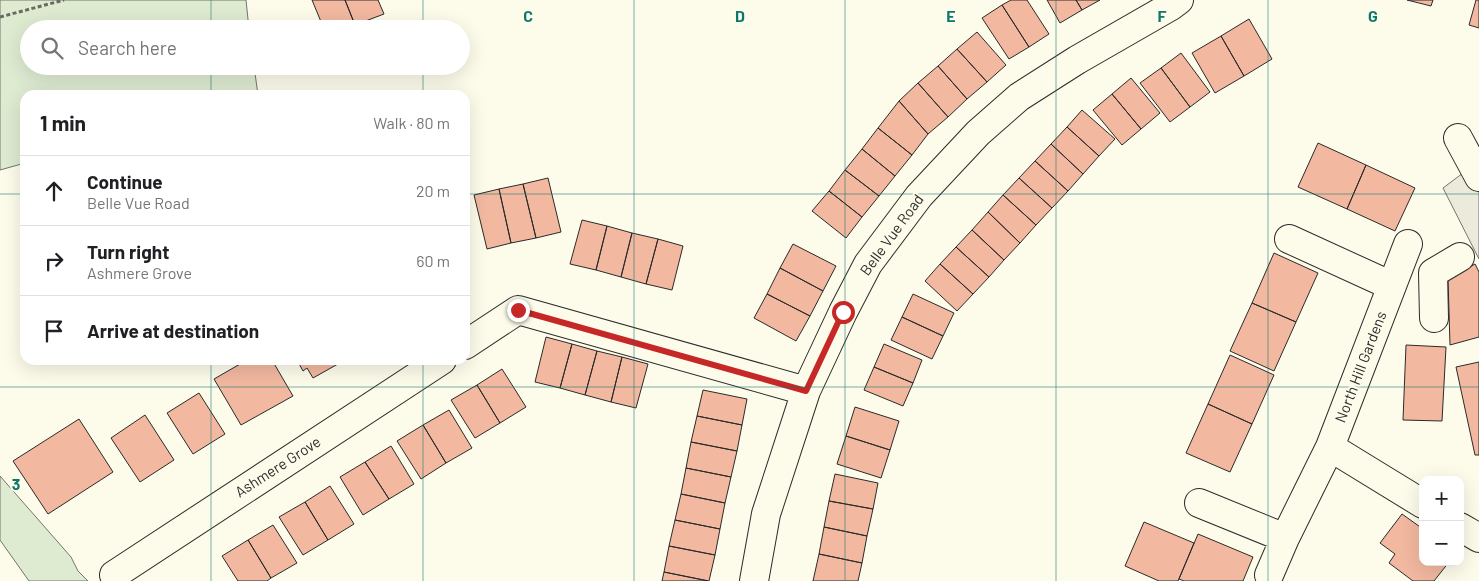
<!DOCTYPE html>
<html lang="en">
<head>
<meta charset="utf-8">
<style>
	:root { --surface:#fff; --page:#f6f6f6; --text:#202124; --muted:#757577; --line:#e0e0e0 }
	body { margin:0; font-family:Barlow,sans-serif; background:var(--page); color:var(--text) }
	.controls { position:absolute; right:15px; bottom:15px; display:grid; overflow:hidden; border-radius:10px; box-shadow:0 5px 20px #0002 }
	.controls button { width:45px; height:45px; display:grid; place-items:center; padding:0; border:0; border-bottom:1px solid var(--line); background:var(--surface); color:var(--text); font:25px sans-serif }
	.stop { position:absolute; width:15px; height:15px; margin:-11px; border:4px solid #c62828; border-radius:50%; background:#fff }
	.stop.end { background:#c62828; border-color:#fff; box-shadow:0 1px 5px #0008 }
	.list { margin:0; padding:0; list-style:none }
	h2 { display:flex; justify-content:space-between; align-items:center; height:65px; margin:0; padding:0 20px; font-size:21px }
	h2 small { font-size:16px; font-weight:400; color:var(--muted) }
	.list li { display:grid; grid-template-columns:32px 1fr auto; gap:15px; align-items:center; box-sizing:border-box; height:70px; padding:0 20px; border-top:1px solid var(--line) }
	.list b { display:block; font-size:19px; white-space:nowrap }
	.list p { margin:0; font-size:16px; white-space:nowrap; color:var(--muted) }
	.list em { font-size:16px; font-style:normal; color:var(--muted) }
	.icon { flex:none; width:28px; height:28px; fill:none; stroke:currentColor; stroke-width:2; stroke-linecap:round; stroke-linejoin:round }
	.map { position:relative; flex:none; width:1479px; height:581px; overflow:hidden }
	.search { position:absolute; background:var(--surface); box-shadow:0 5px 20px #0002; left:20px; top:20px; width:450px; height:55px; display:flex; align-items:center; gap:12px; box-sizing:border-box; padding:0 18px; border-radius:28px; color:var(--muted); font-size:19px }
	.panel { position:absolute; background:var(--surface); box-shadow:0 5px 20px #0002; left:20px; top:90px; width:450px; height:275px; border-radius:15px }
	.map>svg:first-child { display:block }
	.green { fill:#deebd1; stroke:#74746e }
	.parking { fill:#eceadb; stroke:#74746e }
	.building { fill:#f2b8a0; stroke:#2b2b2b }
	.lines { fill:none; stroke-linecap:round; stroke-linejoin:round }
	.minor-casing { stroke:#2b2b2b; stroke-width:30 }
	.path { stroke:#6a6964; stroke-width:3; stroke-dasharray:4 2.5; stroke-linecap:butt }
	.minor { stroke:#fdfbea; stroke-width:28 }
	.route { stroke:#c62828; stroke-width:6 }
	.grid { fill:none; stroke:#0f766e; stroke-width:1; stroke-opacity:0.55 }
	.labels { text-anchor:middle; stroke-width:4; stroke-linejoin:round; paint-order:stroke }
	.street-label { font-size:15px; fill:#2b2b2b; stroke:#fdfbea }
	.grid-label { font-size:16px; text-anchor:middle; font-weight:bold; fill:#0f766e; stroke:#fdfbea; stroke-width:4; stroke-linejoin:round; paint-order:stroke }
</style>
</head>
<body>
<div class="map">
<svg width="1479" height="581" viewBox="0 0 1479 581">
	<rect width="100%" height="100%" fill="#fdfbea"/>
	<path class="green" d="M0 0H246L249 29H29V66H254L258 95H25V163L0 170Z
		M0 476 71 557 78 571 88 581H29L0 540Z"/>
	<path class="parking" d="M1479 161V259L1443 188Z"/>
	<path class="building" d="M312 0H345L355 25 346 29H324Z
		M345 0H378L384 14 355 25Z
		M1011 0H1027L1049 34 1029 47 1002 5Z
		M1047 0H1076L1082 10 1060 23Z
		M1076 0H1100L1082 10Z
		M1407 0H1433L1431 6Z
		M1476 0H1479V28L1469 25Z
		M1002 5 1029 47 1009 59 982 18Z
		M1249 19 1272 59 1244 76 1221 36Z
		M977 32 1006 65 987 82 957 49Z
		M1221 36 1244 76 1215 93 1192 53Z
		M957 49 987 82 967 99 938 66Z
		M1181 53 1210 92 1190 107 1161 68Z
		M938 66 967 99 948 117 918 83Z
		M1161 68 1190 107 1170 122 1140 83Z
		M1131 78 1160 113 1141 129 1112 94Z
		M918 83 948 117 928 134 899 101Z
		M1112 94 1141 129 1122 145 1093 110Z
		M899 101 928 134 912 155 878 128Z
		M1082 110 1115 139 1099 156 1067 127Z
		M1067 127 1099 156 1083 174 1051 144Z
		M878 128 912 155 895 176 862 149Z
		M1318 143 1366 165 1347 209 1298 187Z
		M1051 144 1083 174 1068 191 1035 161Z
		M862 149 895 176 879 196 845 170Z
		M1035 161 1068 191 1052 208 1019 178Z
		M1366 165 1415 188 1395 231 1347 209Z
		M845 170 879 196 862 217 829 191Z
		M548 178 561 232 536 238 523 184Z
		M1019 178 1052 208 1036 225 1003 195Z
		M523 184 536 238 511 243 499 189Z
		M499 189 511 243 487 249 474 195Z
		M829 191 862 217 846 238 812 211Z
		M1003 195 1036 225 1020 243 988 212Z
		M988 212 1020 243 1004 260 972 230Z
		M582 220 607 226 596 270 570 264Z
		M607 226 632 233 621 277 596 270Z
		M972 230 1004 260 989 277 956 247Z
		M632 233 658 239 646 284 621 277Z
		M658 239 683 246 672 290 646 284Z
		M793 244 836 266 823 291 780 268Z
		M956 247 989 277 973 294 940 264Z
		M1274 253 1318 273 1296 322 1252 303Z
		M940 264 973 294 957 311 925 281Z
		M1475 264 1479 272V337L1450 345 1448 279Z
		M780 268 823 291 810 316 767 294Z
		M767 294 810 316 796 341 754 318Z
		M913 294 954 313 943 336 902 317Z
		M1252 303 1296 322 1274 371 1230 351Z
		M902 317 943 336 932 359 891 340Z
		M546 337 572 344 560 388 535 382Z
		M572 344 597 351 585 395 560 388Z
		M884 344 922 360 913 383 874 367Z
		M1406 345 1446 347 1442 421 1403 420Z
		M597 351 622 357 611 402 585 395Z
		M1230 355 1274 375 1252 424 1208 404Z
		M622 357 648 364 636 408 611 402Z
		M247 360H272L293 396 241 425 214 379Z
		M297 360H345L313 378 307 368 303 371Z
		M1479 362V455H1475L1456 367Z
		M874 367 913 383 903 406 864 390Z
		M502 369 526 407 500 423 477 385Z
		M477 385 500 423 475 438 451 400Z
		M703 390 747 399 742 425 697 416Z
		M199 393 225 434 193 454 167 413Z
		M1208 404 1252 424 1230 472 1186 453Z
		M855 407 899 421 890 450 846 436Z
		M449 410 472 448 446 463 423 425Z
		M145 415 174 460 140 482 111 438Z
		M697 416 742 425 737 451 691 442Z
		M79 419 113 472 48 514 13 461Z
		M423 425 446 463 421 479 397 441Z
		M846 436 890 450 881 478 837 464Z
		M691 442 737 451 731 477 686 468Z
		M391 446 414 484 389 499 365 462Z
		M365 462 389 499 363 515 340 477Z
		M686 468 731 477 725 503 681 494Z
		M835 474 878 483 873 509 829 501Z
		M330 486 354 524 328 540 305 502Z
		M681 494 725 503 720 529 675 520Z
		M829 501 873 509 867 536 824 527Z
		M305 502 328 540 303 555 279 517Z
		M1402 514 1423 529V562H1449L1434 581H1413L1389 563 1395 554 1380 543Z
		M675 520 720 529 715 555 669 546Z
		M1144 522 1194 543 1178 581H1159L1125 566Z
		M273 525 297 563 271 578 248 540Z
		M824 527 867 536 862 563 819 554Z
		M1198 534 1253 557 1243 581H1184L1179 579Z
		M248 540 271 578 267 581H238L222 556Z
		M669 546 715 555 709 581 664 572Z
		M819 554 862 563 858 581H813Z
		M664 572 708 581H662Z"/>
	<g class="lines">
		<defs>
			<path id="minor" d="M1458 138 1479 177
				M1289 239 1392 286
				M1434 318 1433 273 1460 257
				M465 345 518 310 806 391
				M1330 447 1423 504
				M1199 503 1285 538
				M1460 527 1479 538
				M114 575 442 360
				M1269 575 1285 538 1330 447 1408 244
				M754 581 766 514 806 391 843 312 868 264 919 196 978 133 1019 97 1077 60 1171 6 1179 0"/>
		</defs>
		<use href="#minor" class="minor-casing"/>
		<path class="path" d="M0 17 64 0"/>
		<use href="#minor" class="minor"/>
	</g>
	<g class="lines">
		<path class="route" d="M518 310 806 391 843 312"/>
	</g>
	<path class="grid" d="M211 0V29M423 0V29M634 0V581M845 0V581M1056 0V581M1268 0V581M211 66V95M423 66V95M0 194H25M465 194H1479M211 360V581M423 360V581M0 387H1479"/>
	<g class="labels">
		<g class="street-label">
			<text transform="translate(892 235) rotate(-54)" y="5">Belle Vue Road</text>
			<text transform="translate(1361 367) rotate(-69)" y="5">North Hill Gardens</text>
			<text transform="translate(278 467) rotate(-33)" y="5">Ashmere Grove</text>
		</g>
	</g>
	<g class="grid-label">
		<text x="528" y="22">C</text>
		<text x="740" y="22">D</text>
		<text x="951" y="22">E</text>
		<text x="1162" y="22">F</text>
		<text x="1373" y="22">G</text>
		<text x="16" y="490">3</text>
	</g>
</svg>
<div class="controls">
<button>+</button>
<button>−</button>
</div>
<div class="stop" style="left:843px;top:312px"></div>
<div class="stop end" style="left:518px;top:310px"></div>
<div class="search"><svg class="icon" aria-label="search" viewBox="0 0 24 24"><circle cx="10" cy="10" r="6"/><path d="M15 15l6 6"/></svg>Search here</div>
<section class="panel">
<h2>1 min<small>Walk · 80 m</small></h2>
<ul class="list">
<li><svg class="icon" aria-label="ahead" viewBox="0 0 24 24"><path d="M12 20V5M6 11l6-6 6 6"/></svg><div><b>Continue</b><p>Belle Vue Road</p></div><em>20 m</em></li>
<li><svg class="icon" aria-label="right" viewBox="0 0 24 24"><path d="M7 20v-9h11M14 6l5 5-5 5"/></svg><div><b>Turn right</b><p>Ashmere Grove</p></div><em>60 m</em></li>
<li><svg class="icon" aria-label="arrive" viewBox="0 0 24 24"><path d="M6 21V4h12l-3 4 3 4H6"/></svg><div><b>Arrive at destination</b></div></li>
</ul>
</section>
</div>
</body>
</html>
